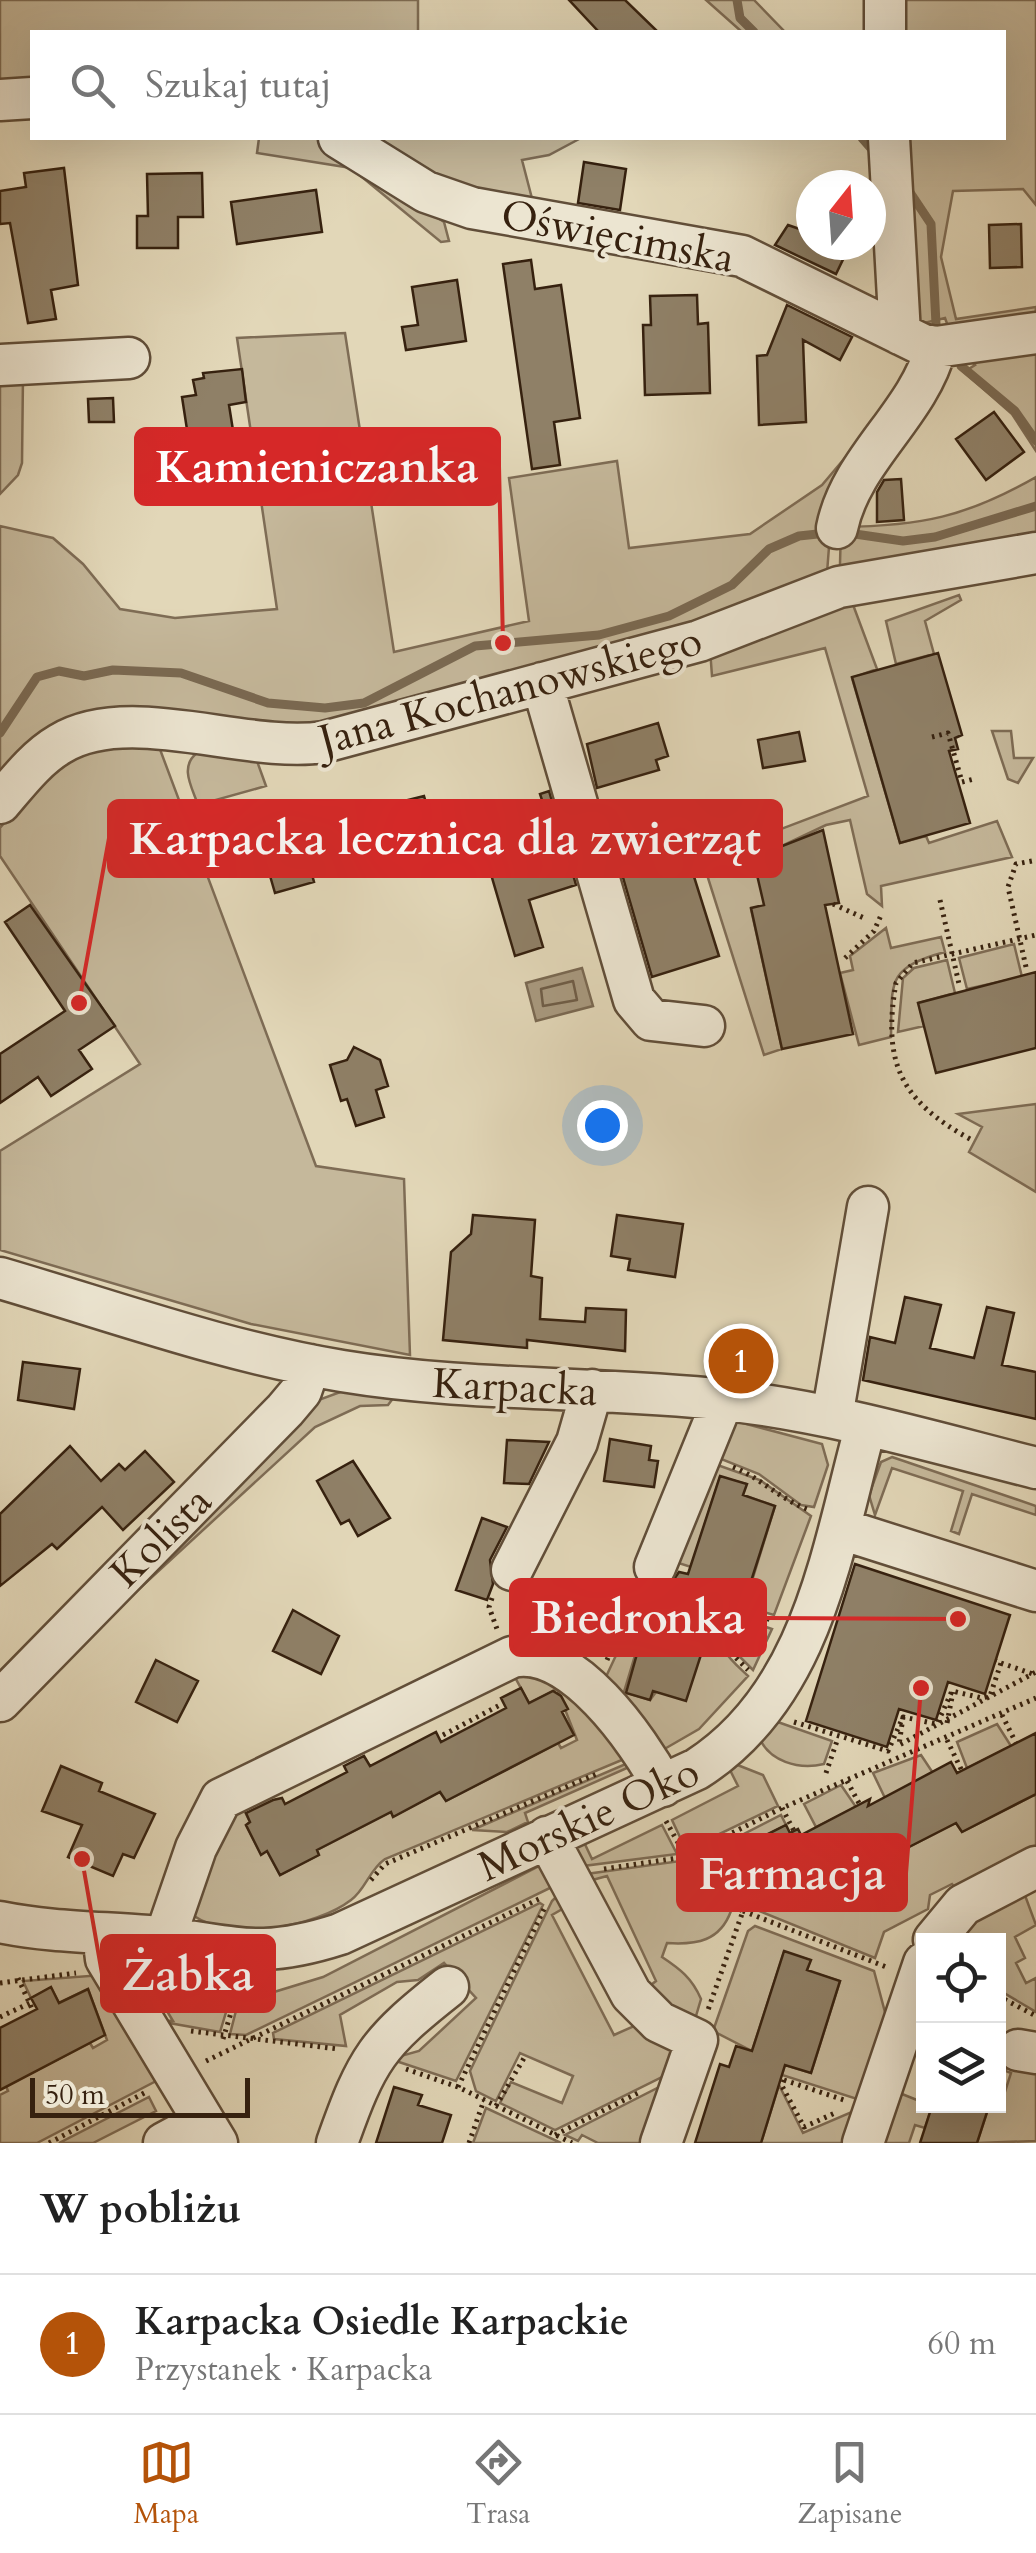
<!DOCTYPE html>
<html lang="pl">
<head>
<meta charset="utf-8">
<style>
	:root { --surface:#fff; --page:#f6f6f6; --text:#222; --muted:#767676; --line:#e0e0e0; --accent:#b45309 }
	body { margin:0; font-family:Cardo,serif; background:var(--page); color:var(--text) }
	.controls { position:absolute; right:30px; bottom:30px; display:grid; overflow:hidden; border-radius:0px; box-shadow:0 10px 40px #0002 }
	.controls button { width:90px; height:90px; display:grid; place-items:center; padding:0; border:0; border-bottom:2px solid var(--line); background:var(--surface); color:var(--text); font:50px sans-serif }
	.compass { position:absolute; left:796px; top:170px; width:90px; height:90px; border-radius:50%; background:var(--surface); box-shadow:0 10px 40px #0002; rotate:17deg }
	.scale { position:absolute; left:30px; bottom:25px; width:220px; box-sizing:border-box; padding-left:10px; border:5px solid #36210f; border-top:0; font-size:28px; line-height:35px; white-space:nowrap; color:#36210f; -webkit-text-stroke:8px #ece5d1; paint-order:stroke }
	.you { position:absolute; left:602px; top:1125px; width:35px; height:35px; margin:-25px; border:8px solid #fff; border-radius:50%; background:#1a73e8; box-shadow:0 0 0 15px #1a73e833 }
	.badge { display:grid; place-items:center; width:65px; height:65px; border-radius:50%; background:var(--accent); color:#fff; font-size:32px; font-weight:700 }
	.pin { position:absolute; translate:-50% -50%; border:5px solid #fff; box-shadow:0 2px 10px #0006 }
	.list { margin:0; padding:0; list-style:none }
	h2 { display:flex; justify-content:space-between; align-items:center; height:130px; margin:0; padding:0 40px; font-size:42px }
	h2 small { font-size:32px; font-weight:400; color:var(--muted) }
	.list li { display:grid; grid-template-columns:65px 1fr auto; gap:30px; align-items:center; box-sizing:border-box; height:140px; padding:0 40px; border-top:2px solid var(--line) }
	.list b { display:block; font-size:38px; white-space:nowrap }
	.list p { margin:0; font-size:32px; white-space:nowrap; color:var(--muted) }
	.list em { font-size:32px; font-style:normal; color:var(--muted) }
	.icon { flex:none; width:55px; height:55px; fill:none; stroke:currentColor; stroke-width:2; stroke-linecap:round; stroke-linejoin:round }
	.map { position:relative; flex:none; width:1036px; height:2143px; overflow:hidden }
	.search { position:absolute; background:var(--surface); box-shadow:0 10px 40px #0002; left:30px; right:30px; top:30px; height:110px; display:flex; align-items:center; gap:25px; box-sizing:border-box; padding:0 35px; border-radius:0px; color:var(--muted); font-size:38px }
	.sheet { height:270px; background:var(--surface) }
	nav { display:flex; justify-content:space-around; align-items:center; box-sizing:border-box; height:140px; border-top:2px solid var(--line); background:var(--surface); font-size:28px; color:var(--muted) }
	nav a { display:grid; justify-items:center; gap:5px }
	nav .on { color:var(--accent) }
	.map>svg:first-child { display:block }
	.green { fill:#c5b89b; stroke:#7e6c55; stroke-width:2.5 }
	.water { fill:#a8997f; stroke:#7a6952; stroke-width:2.5 }
	.lines { fill:none; stroke-linecap:round; stroke-linejoin:round }
	.shore { stroke:#6f5d47; stroke-width:2.5 }
	.stream { stroke:#7a6952; stroke-width:9 }
	.building { fill:#8f8067; stroke:#36210f; stroke-width:2.5 }
	.minor-casing { stroke:#614e39; stroke-width:45 }
	.path { stroke:#36210f; stroke-width:5; stroke-dasharray:2.5 5; stroke-linecap:butt }
	.minor { stroke:#ece5d1; stroke-width:40 }
	.labels { text-anchor:middle; stroke-width:8; stroke-linejoin:round; paint-order:stroke }
	.street-label { font-size:42px; fill:#36210f; stroke:#ece5d1 }
	.leader { fill:none; stroke:#d62828; stroke-width:4 }
	.callout-dot { fill:#d62828; stroke:#ece5d1; stroke-width:4 }
	.callout { fill:#d62828; stroke:#d62828; stroke-width:4 }
	.callout-label { font-size:45px; text-anchor:middle; font-weight:bold; fill:#fff }
</style>
</head>
<body>
<div class="map">
<svg width="1036" height="2143" viewBox="0 0 1036 2143">
	<rect width="100%" height="100%" fill="#e2d7b8"/>
	<filter id="stains"><feTurbulence type="fractalNoise" baseFrequency=".002" numOctaves="4"/><feColorMatrix values="0 0 0 0 .2 0 0 0 0 .09 0 0 0 0 .02 0 0 0 .5 -.17"/></filter>
	<radialGradient id="worn" r=".72"><stop offset=".6" stop-color="#630" stop-opacity="0"/><stop offset="1" stop-color="#630" stop-opacity=".3"/></radialGradient>
	<path class="green" d="M0 0H418V32H32V87L0 89Z
		M706 0H754L785 32H742Z
		M894 0H1036V205L1023 189 953 191 941 257 956 319 1036 307 1035 318 949 329 945 318 920 324 915 320 903 138H1004V32H895Z
		M259 138H318L444 222 449 241 441 242 351 168 257 153Z
		M374 138H581L549 155 522 160 535 210 459 193Z
		M345 333 394 652 529 621 509 478 617 461 629 548 750 534 822 485 909 382 830 534 827 573 695 629 329 732 149 718 0 786V526L53 538 83 564 120 609 175 618 277 609 237 338Z
		M1036 348V451L1012 414 964 372 975 365 970 360Z
		M23 376 22 463 18 475 0 494V377Z
		M1036 477V543L845 571 840 564 841 527C921 526 966 517 1036 477Z
		M959 595 961 600 925 621 934 654 896 664 886 621Z
		M852 602 877 669 852 678 900 843 926 836 929 843 997 821 1012 857 881 886 882 906 867 894 850 820 826 825 773 850 764 905 751 909 782 1049 764 1055 702 859 868 796 825 648 712 676 710 649Z
		M992 731H1011L1014 758H1033L1018 783 1008 779Z
		M158 744 316 1166 404 1179 410 1355 251 1324 0 1250V1151L140 1064 0 856V828L44 775 96 746Z
		M253 750 266 786 198 805C192 787 179 767 197 753Z
		M886 928 891 948 941 937 945 952C886 968 892 982 891 1037L859 1045 840 973 853 970 850 956Z
		M1014 944 1022 977 967 989 959 958Z
		M947 960 955 993 919 1003 924 1026 898 1032 903 978 914 968Z
		M1036 1104V1192L969 1152 982 1127 958 1114Z
		M343 1391 391 1393 394 1397 388 1405 360 1406 315 1427 127 1600 313 1402Z
		M735 1421 822 1444 828 1465 814 1507 801 1505 759 1474 711 1455Z
		M892 1457 1036 1506V1515L972 1494 959 1534 951 1531 963 1491 892 1468 875 1515 869 1495 881 1462Z
		M709 1462 760 1480 811 1516 774 1615 719 1599 721 1590 747 1597 775 1506 743 1495 746 1484 720 1477 691 1567 672 1561Z
		M647 1589H655L624 1692 650 1700 713 1616 722 1619C713 1646 729 1658 748 1676L699 1729 661 1751 604 1681Z
		M727 1625 757 1635 760 1625 772 1629 753 1670 727 1644Z
		M537 1662 629 1757 385 1859C369 1870 366 1889 351 1900 316 1927 232 1942 194 1916L221 1821 243 1808 250 1822 246 1825 261 1854 267 1851 280 1875 318 1855 317 1850 391 1812 394 1816 440 1792 446 1801 558 1743 561 1748 577 1740 557 1689 529 1703 510 1668Z
		M772 1720 832 1741 824 1764C799 1770 768 1762 758 1735Z
		M997 1724 1011 1746 967 1768 957 1742Z
		M921 1755 933 1773 885 1798 873 1773Z
		M635 1760 636 1764 525 1813 528 1822 507 1832 472 1830Z
		M735 1764 763 1775 778 1806 686 1850 672 1820 738 1786 728 1766Z
		M841 1785 856 1807 816 1827 804 1804Z
		M1036 1794V1854L959 1893 952 1884 930 1895 928 1909 884 1932 875 1958 720 1895 710 1889 693 1860 781 1815 786 1825 759 1839 766 1853 761 1856 776 1885 783 1882 796 1905 906 1843 909 1847 956 1823 962 1832Z
		M662 1825 677 1854 575 1867 573 1849 582 1838 592 1859Z
		M680 1861 703 1898 731 1911C720 1941 697 1945 667 1943L662 1957C680 1969 692 1978 701 1999L693 2026 643 1991 656 1981 607 1876 585 1882 579 1875Z
		M547 1862 552 1887 246 2035 230 2034 238 2003 323 1977Z
		M1023 1890 1036 1925 1015 1937 1025 1958 1016 1963 1026 1983 1036 1978V2012L999 1990 998 1940H952L967 1923Z
		M559 1894 571 1904 552 1915 614 2035 634 2026 685 2048 676 2070 555 2130 500 2103 511 2082 562 2103 573 2076 520 2053 496 2101 476 2091 470 2071 552 1901Z
		M540 1903 543 1905 456 2081 390 2059 419 2051 476 1998 444 1963 418 1980 397 1982 340 2015 346 2046 274 2039 273 2033Z
		M755 1926 874 1971 886 2016 857 2099 782 2075 785 2065 811 2073 840 1981 807 1971 810 1960 784 1952 752 2051 713 2031 748 1931Z
		M102 1975 158 2080 37 2143H0V2095L8 2091 6 2086 90 2043 93 2048 107 2040 88 1989 59 2003 51 1988 31 1998 23 1981Z
		M128 1978 230 1999 220 2032 152 2020 173 2021 152 1986 130 1984Z
		M1011 2054 1036 2072V2141L977 2143 989 2106H998L999 2098H1003L1011 2073 1006 2071Z
		M675 2079 652 2143H598L582 2135 578 2141 565 2135Z
		M779 2085 803 2133 854 2111 842 2143H761Z
		M897 2092 932 2106 925 2128 915 2125 909 2143H880Z
		M149 2097 156 2111 93 2143H59Z
		M486 2108 561 2143H473Z"/>
	<path class="water" d="M582 968 593 1006 536 1021 526 983Z"/>
	<g class="lines">
		<path class="shore" d="M573 981 577 1000 543 1006 541 989Z"/>
		<path class="stream" d="M737 0 740 18 754 32
			M862 138 876 154
			M907 188 931 224 936 324
			M961 366 1015 411 1036 441
			M848 533 903 541 935 537 1036 506
			M0 733 37 677 59 671 84 676 113 670 181 673 268 703 325 708 364 703 475 646 599 635 669 616 732 585 769 549 799 536 827 533"/>
	</g>
	<path class="building" d="M569 0H625L658 32H599Z
		M584 162 626 169 620 210 578 203Z
		M64 168 78 285 51 290 56 319 28 323 10 223 0 224V191L26 187 24 173Z
		M202 173 203 217H178V248H137V216H148L147 174Z
		M316 190 322 232 237 244 231 202Z
		M1021 224 1022 267 990 268 989 225Z
		M788 225 811 233V245H850L836 274 775 245Z
		M531 260 535 289 561 285 580 418 554 422 560 465 532 469 503 264Z
		M457 280 466 341 406 350 402 327 418 325 412 287Z
		M697 295 698 324 708 323 710 393 645 395 643 325H651L650 296Z
		M787 305 852 337 840 360 803 340 806 422 759 425 757 356 767 355Z
		M242 369 246 402 229 405 241 481 196 488 182 397 196 395 193 380 204 378 203 373Z
		M113 398 114 422H89L88 399Z
		M994 412 1024 452 986 480 956 439Z
		M901 479 904 520 877 522V492L884 480Z
		M938 653 962 735 955 738 958 749 949 751 970 823 900 843 852 677Z
		M658 723 668 756 656 760 659 770 597 788 587 744Z
		M799 732 805 761 763 768 758 740Z
		M549 791 576 885 529 900 543 947 515 956 478 830 544 806 540 794Z
		M424 796 434 830 430 832 434 848 383 862 368 810Z
		M315 803 328 847 306 853 314 882 275 893 257 831 295 821 292 810Z
		M679 829 719 956 652 977 615 850Z
		M823 830 839 903 825 905 853 1034 782 1049 751 908 764 905 754 862 774 858 772 850Z
		M30 905 115 1026 79 1050 92 1069 51 1096 38 1077 0 1103V1054L65 1011 5 922Z
		M1036 972V1048L936 1073 918 1003Z
		M354 1047 380 1060 388 1086 376 1090 384 1117 356 1126 347 1099 341 1101 330 1065 347 1060Z
		M473 1215 535 1220 531 1276 542 1278 540 1319 585 1322 586 1308 626 1310 625 1351 527 1340V1348L443 1340 451 1252 471 1234Z
		M617 1215 683 1224 675 1277 628 1270 630 1259 611 1256Z
		M905 1297 941 1305 930 1348 974 1358 987 1307 1014 1313 1002 1365 1036 1372V1419L863 1380 870 1337 895 1343Z
		M23 1362 80 1369 74 1409 18 1400Z
		M610 1439 651 1446 649 1460 658 1461 654 1487 604 1481Z
		M507 1440 549 1442 529 1484 504 1483Z
		M70 1446 101 1481 119 1464 125 1470 145 1451 174 1482 123 1530 102 1507 57 1549 52 1544 0 1586V1514Z
		M353 1461 390 1518 358 1536 349 1520 341 1524 317 1481Z
		M720 1476 747 1484 743 1495 775 1506 746 1597 722 1590 686 1701 653 1691 650 1700 626 1693 655 1590 665 1592 679 1572 688 1574Z
		M482 1518 507 1527 490 1560 493 1584 487 1600 456 1590Z
		M855 1564 1010 1615 985 1694 948 1682 936 1720 899 1709 887 1747 806 1721Z
		M293 1610 339 1636 321 1674 273 1651Z
		M156 1660 198 1681 177 1722 136 1702Z
		M521 1688 529 1703 553 1691 561 1696 568 1709 562 1712 574 1735 446 1801 440 1792 393 1817 391 1812 317 1850 319 1855 280 1875 267 1851 261 1855 246 1825 250 1822 246 1813 273 1800 282 1798 285 1804 347 1772 344 1766 364 1756 370 1766 436 1732 441 1742 506 1708 501 1698Z
		M1036 1733V1794L962 1832 956 1823 909 1847 906 1843 796 1905 783 1882 777 1886 761 1856 766 1853 758 1839 786 1825 790 1833 798 1829 801 1835 870 1799 868 1806 951 1762 957 1773Z
		M61 1766 102 1783 99 1791 155 1814 134 1858 123 1854 113 1876 68 1857 82 1825 42 1811Z
		M784 1951 811 1960 807 1970 840 1981 811 2073 785 2065 761 2143H695L720 2064 729 2067 736 2046 752 2051Z
		M51 1987 59 2003 88 1989 105 2035 0 2090V2028L37 2009 31 1998Z
		M394 2087 422 2095 418 2105 451 2115 442 2143H376Z
		M932 2106H989L977 2143H920Z"/>
	<g class="lines">
		<defs>
			<path id="minor" d="M885 0V32
				M0 100 32 98
				M339 138 426 192 472 208 742 256 921 344 936 347 1036 333
				M889 138 900 334
				M0 365 129 358
				M837 528C851 459 918 415 936 347
				M542 683 634 1000 651 1020 704 1026
				M0 803C18 782 36 758 60 744 129 702 246 754 324 742L699 641 839 587 1036 553
				M0 1278C113 1311 226 1352 342 1371 469 1392 599 1386 726 1400 832 1412 933 1442 1036 1468
				M832 1417 868 1207
				M841 1529 1036 1591
				M655 1567 723 1400
				M512 1570 577 1442 592 1390
				M0 1701 285 1410 301 1391 310 1365
				M547 1837 631 1994 659 2022 697 2040 661 2143
				M0 1922C49 1932 98 1932 148 1936 232 1944 253 1962 340 1934L697 1769C814 1694 832 1548 866 1425
				M103 1934 106 1959 217 2143
				M165 1938 196 1848 221 1799 512 1657C572 1644 638 1740 663 1786
				M934 1940 963 1905 1036 1867
				M1018 2050 1036 2053
				M164 2143 203 2122
				M337 2143C367 2058 377 2043 448 1987
				M863 2143 924 1963"/>
		</defs>
		<use href="#minor" class="minor-casing"/>
		<path class="path" d="M932 737 948 733 962 782 974 779
			M940 900 959 984
			M833 904 864 918
			M845 958 874 931 882 913
			M1026 967 1008 887 1016 864 1032 861
			M970 1139C901 1101 882 1063 896 983L913 963 1036 935
			M733 1467C761 1478 782 1501 810 1510
			M492 1598 489 1607 497 1629
			M717 1603 772 1620
			M721 1604 720 1614 758 1628 755 1632 726 1623 721 1632 724 1646 748 1670
			M607 1660 636 1592
			M1001 1663 1033 1674
			M1002 1715 1016 1743
			M903 1717 899 1745 1036 1672
			M794 1722 888 1751 903 1717 937 1724 952 1691 982 1698 990 1696 1001 1663 996 1661
			M947 1723 953 1692
			M443 1735 500 1705
			M947 1740 962 1771
			M826 1773 838 1738
			M847 1781 860 1805
			M782 1808 794 1831
			M666 1821 706 1893 743 1911 708 2010
			M604 1869 684 1857 782 1808 1036 1698
			M371 1880 385 1864 599 1773
			M743 1911 889 1968
			M18 1978 33 2011
			M161 1980 236 1996
			M0 1983 76 1973
			M998 1996 1036 2016
			M0 2017 30 2003
			M191 2031 338 2049
			M223 2039 241 1980
			M206 2061 543 1897
			M406 2069 458 2087 572 2143
			M784 2080 782 2086 804 2127 835 2113
			M784 2080 844 2100
			M458 2087 546 1905
			M496 2106 524 2058
			M555 2135 642 2091
			M49 2143 148 2091
			M469 2143 484 2100"/>
		<use href="#minor" class="minor"/>
	</g>
	<g class="labels">
		<g class="street-label">
			<text transform="translate(618 235) rotate(11)" y="15">Oświęcimska</text>
			<text transform="translate(510 689) rotate(-15)" y="15">Jana Kochanowskiego</text>
			<text transform="translate(515 1386) rotate(3)" y="15">Karpacka</text>
			<text transform="translate(160 1536) rotate(-45)" y="15">Kolista</text>
			<text transform="translate(588 1818) rotate(-25)" y="15">Morskie Oko</text>
		</g>
	</g>
	<path class="leader" d="M503 643L499 466M79 1003L109 838M958 1619L765 1618M921 1688L906 1873M82 1859L102 1974"/>
	<g class="callout-dot">
		<circle cx="503" cy="643" r="10"/>
		<circle cx="79" cy="1003" r="10"/>
		<circle cx="958" cy="1619" r="10"/>
		<circle cx="921" cy="1688" r="10"/>
		<circle cx="82" cy="1859" r="10"/>
	</g>
	<g class="callout">
		<rect x="136" y="429" width="363" height="75" rx="10"/>
		<rect x="109" y="801" width="672" height="75" rx="10"/>
		<rect x="511" y="1580" width="254" height="75" rx="10"/>
		<rect x="678" y="1835" width="228" height="75" rx="10"/>
		<rect x="102" y="1936" width="172" height="75" rx="10"/>
	</g>
	<g class="callout-label">
		<text x="317" y="482">Kamieniczanka</text>
		<text x="445" y="854">Karpacka lecznica dla zwierząt</text>
		<text x="638" y="1633">Biedronka</text>
		<text x="792" y="1889">Farmacja</text>
		<text x="188" y="1990">Żabka</text>
	</g>
	<rect width="100%" height="100%" filter="url(#stains)"/>
	<rect width="100%" height="100%" fill="url(#worn)"/>
</svg>
<div class="controls">
<button><svg class="icon" aria-label="locate" viewBox="0 0 24 24"><circle cx="12" cy="12" r="6"/><path d="M12 2v4M12 18v4M2 12h4M18 12h4"/></svg></button>
<button><svg class="icon" aria-label="layers" viewBox="0 0 24 24"><path d="M12 4l9 5-9 5-9-5zM3 14l9 5 9-5"/></svg></button>
</div>
<svg class="compass" viewBox="-18 -18 36 36"><path d="M0-13l5 13h-10z" fill="#e53935"/><path d="M0 13l5-13h-10z" fill="#767676"/></svg>
<div class="scale">50 m</div>
<div class="you"></div>
<div class="pin badge" style="left:741px;top:1361px">1</div>
<div class="search"><svg class="icon" aria-label="search" viewBox="0 0 24 24"><circle cx="10" cy="10" r="6"/><path d="M15 15l6 6"/></svg>Szukaj tutaj</div>
</div>
<section class="sheet">
<h2>W pobliżu<small></small></h2>
<ul class="list">
<li><span class="badge">1</span><div><b>Karpacka Osiedle Karpackie</b><p>Przystanek · Karpacka</p></div><em>60 m</em></li>
</ul>
</section>
<nav>
<a class="on"><svg class="icon" aria-label="map" viewBox="0 0 24 24"><path d="M3 6l6-2 6 2 6-2v14l-6 2-6-2-6 2zM9 4v14M15 6v14"/></svg>Mapa</a>
<a><svg class="icon" aria-label="directions" viewBox="0 0 24 24"><path d="M12 3l9 9-9 9-9-9zM9 14v-3h6M13 9l2 2-2 2"/></svg>Trasa</a>
<a><svg class="icon" aria-label="saved" viewBox="0 0 24 24"><path d="M7 4h10v16l-5-4-5 4z"/></svg>Zapisane</a>
</nav>
</body>
</html>
